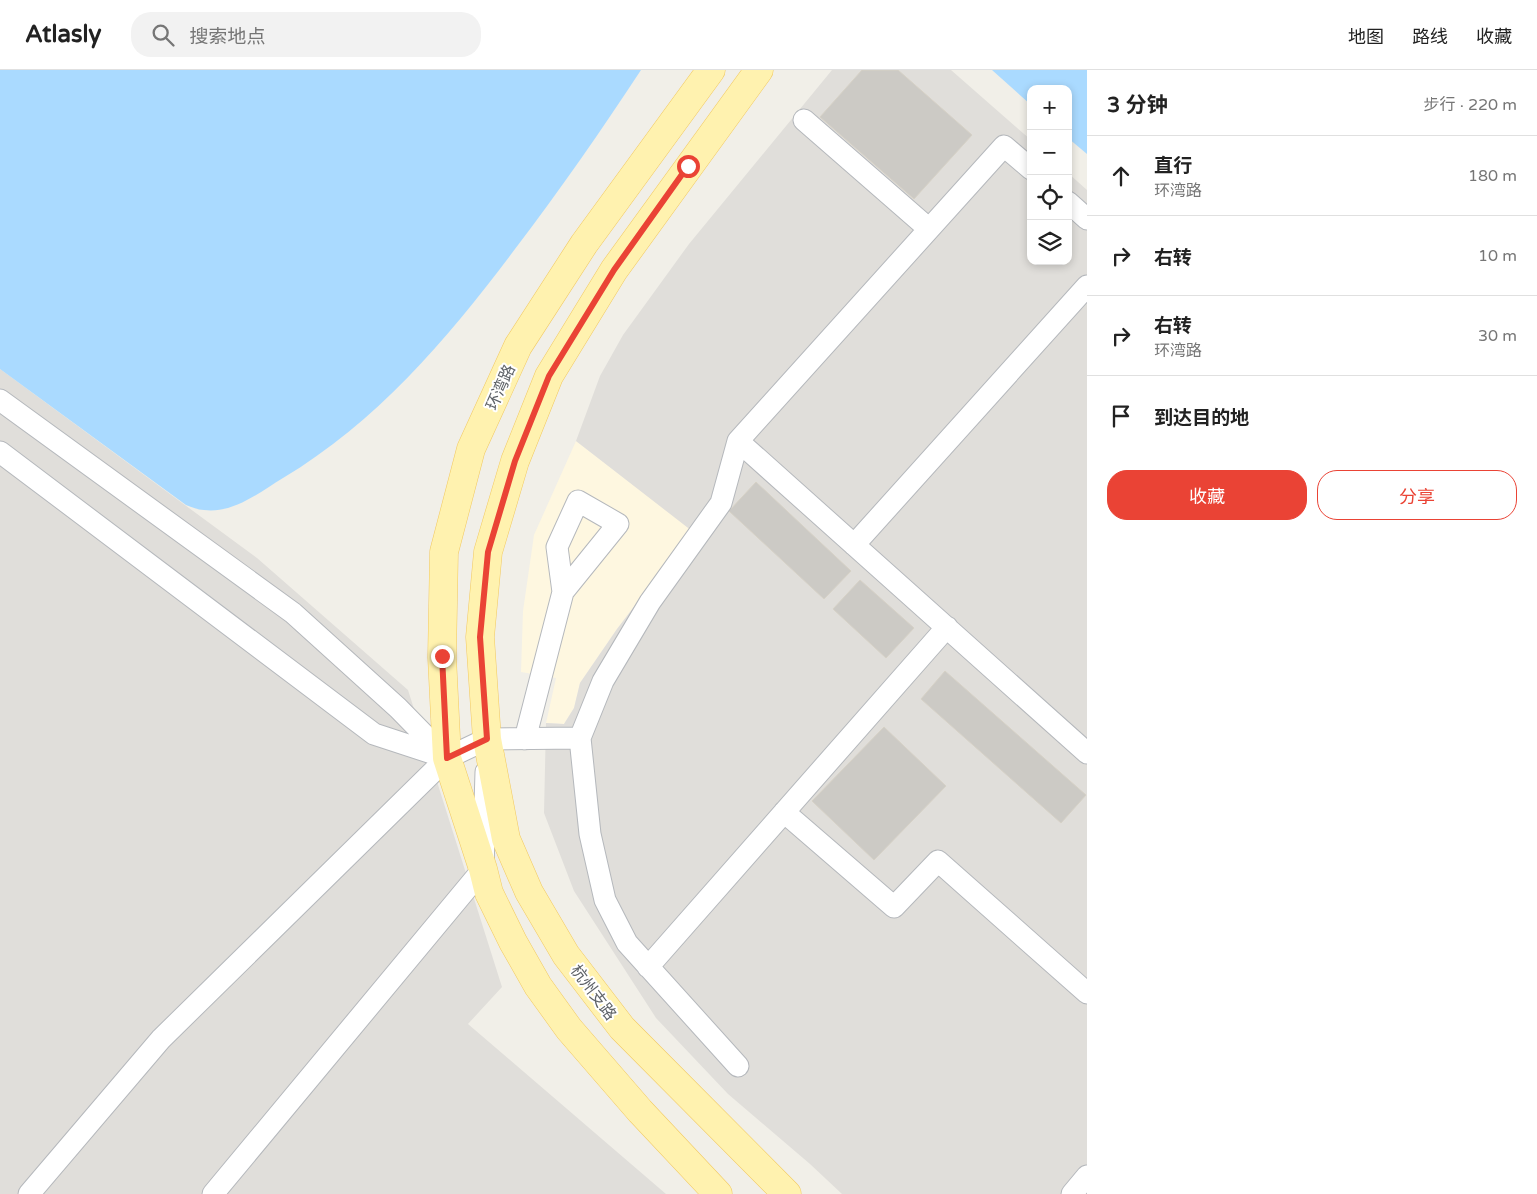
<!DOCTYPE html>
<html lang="zh">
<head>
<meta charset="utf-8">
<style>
	:root { --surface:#fff; --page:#f2f2f2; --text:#222; --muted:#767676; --line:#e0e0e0; --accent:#ea4335 }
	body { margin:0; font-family:"Varela Round","Noto Sans SC",sans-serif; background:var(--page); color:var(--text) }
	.controls { position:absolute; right:15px; top:15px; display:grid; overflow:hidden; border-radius:10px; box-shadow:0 2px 8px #0003 }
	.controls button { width:45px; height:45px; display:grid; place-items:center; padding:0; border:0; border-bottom:1px solid var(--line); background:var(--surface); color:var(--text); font:25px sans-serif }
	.stop { position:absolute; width:15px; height:15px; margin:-11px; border:4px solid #ea4335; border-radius:50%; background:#fff }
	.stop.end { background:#ea4335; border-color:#fff; box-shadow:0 1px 5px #0008 }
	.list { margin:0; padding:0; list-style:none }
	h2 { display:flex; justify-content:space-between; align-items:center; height:65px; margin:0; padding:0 20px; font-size:21px }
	h2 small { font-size:16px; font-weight:400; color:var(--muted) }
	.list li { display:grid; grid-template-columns:32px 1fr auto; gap:15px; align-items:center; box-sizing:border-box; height:80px; padding:0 20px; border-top:1px solid var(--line) }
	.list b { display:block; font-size:19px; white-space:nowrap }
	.list p { margin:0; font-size:16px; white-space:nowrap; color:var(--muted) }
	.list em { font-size:16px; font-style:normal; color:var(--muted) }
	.actions { display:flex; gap:10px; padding:15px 20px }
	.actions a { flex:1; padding:11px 0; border:1px solid var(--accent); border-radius:20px; text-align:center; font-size:18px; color:var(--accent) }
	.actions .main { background:var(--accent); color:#fff }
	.icon { flex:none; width:28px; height:28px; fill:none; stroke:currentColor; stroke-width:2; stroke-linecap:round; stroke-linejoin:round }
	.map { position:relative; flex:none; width:1087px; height:1124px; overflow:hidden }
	header { display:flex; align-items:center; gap:30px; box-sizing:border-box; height:70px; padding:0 25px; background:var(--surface); border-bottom:1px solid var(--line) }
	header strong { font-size:24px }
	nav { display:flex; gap:28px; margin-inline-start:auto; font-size:18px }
	.search { width:350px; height:45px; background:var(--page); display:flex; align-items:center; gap:12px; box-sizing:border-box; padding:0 18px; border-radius:20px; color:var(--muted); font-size:19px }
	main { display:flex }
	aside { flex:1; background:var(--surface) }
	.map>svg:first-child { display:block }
	.commercial { fill:#fef7e0 }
	.industrial { fill:#e0deda }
	.water { fill:#aadaff }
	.building { fill:#cccac5; stroke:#d6d1c6 }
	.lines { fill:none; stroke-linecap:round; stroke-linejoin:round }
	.minor-casing { stroke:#b5b8bc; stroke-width:23 }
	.major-casing { stroke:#f2c960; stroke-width:29 }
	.minor { stroke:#fff; stroke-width:21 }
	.major { stroke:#fff2af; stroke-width:28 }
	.route { stroke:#ea4335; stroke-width:6 }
	.labels { text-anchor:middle; stroke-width:4; stroke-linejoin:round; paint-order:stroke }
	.street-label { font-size:16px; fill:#5f6368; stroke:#fff }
</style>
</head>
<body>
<header>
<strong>Atlasly</strong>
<div class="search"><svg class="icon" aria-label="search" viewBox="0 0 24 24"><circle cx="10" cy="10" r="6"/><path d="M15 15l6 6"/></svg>搜索地点</div>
<nav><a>地图</a><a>路线</a><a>收藏</a></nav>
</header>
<main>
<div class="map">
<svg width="1087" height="1124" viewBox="0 0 1087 1124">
	<rect width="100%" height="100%" fill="#f1efe8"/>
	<path class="commercial" d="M576 371 692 460 617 559 580 613 574 638 564 654 546 653 556 608 521 602 523 541 534 465Z"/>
	<path class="industrial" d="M832 0H951L1031 70V191H1068V103L1087 120V1124H842L810 1094 728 1024 656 948 574 821 544 743 546 653 564 654 574 638 580 613 617 559 692 461 576 371 600 306 623 265 689 174Z
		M0 299 257 488 408 620 502 917 468 954 666 1124H0Z"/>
	<path class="water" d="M0 0H641C601 61 559 121 515 179 449 267 378 351 283 408 260 422 233 444 204 440 198 440 192 437 186 435L0 299Z
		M992 0H1087V84L1068 68V19H1031V35Z"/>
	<path class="building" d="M862 0H898L972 65 914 129 820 47Z
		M756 412 851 501 824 529 729 441Z
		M860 510 914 558 886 588 833 539Z
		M945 601 1086 725 1061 753 921 629Z
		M884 657 946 716 874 790 812 731Z"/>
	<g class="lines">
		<defs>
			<path id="minor" d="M804 50 929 159
				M1068 132 1087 149
				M0 330 293 543 398 638 447 688
				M738 371 1087 683
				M0 382 374 664 444 687
				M854 475 1087 216
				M580 668 603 611 650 532 721 433 738 371 1004 76 1031 99
				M525 669 563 522 618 454 578 431 557 477 563 522
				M784 742 894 837 938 791 1087 923
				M648 897 947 557
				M29 1124 161 969 447 688 487 669 580 668 590 764 605 830 627 873 738 996
				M213 1124 483 799 486 702
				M1072 1124 1087 1106"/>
			<path id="major" d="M711 0 584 174 518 276 471 379 444 482 442 587 447 688 483 799 489 823 513 872 538 916 569 959 640 1041 718 1124
				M759 0 614 200 549 306 515 391 488 482 480 567 487 669 506 769 529 822 566 885 622 958 787 1124"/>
		</defs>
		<use href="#minor" class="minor-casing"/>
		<use href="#major" class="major-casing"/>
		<use href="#minor" class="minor"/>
		<use href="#major" class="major"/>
	</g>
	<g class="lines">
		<path class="route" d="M442 586 447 688 487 669 480 567 488 482 515 391 549 306 614 200 688 96"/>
	</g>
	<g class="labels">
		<g class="street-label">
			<text transform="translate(500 317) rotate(-66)" y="6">环湾路</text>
			<text transform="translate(594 922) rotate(53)" y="6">杭州支路</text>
		</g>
	</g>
</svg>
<div class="controls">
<button>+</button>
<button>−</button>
<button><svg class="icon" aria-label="locate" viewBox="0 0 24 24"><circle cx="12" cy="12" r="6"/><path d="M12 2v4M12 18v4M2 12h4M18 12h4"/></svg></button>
<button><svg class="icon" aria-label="layers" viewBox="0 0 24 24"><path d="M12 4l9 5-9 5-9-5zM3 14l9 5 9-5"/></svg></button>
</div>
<div class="stop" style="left:688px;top:96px"></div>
<div class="stop end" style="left:442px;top:586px"></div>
</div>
<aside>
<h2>3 分钟<small>步行 · 220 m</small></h2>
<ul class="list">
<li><svg class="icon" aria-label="ahead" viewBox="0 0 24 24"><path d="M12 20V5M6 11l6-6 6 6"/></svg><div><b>直行</b><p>环湾路</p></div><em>180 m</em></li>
<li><svg class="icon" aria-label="right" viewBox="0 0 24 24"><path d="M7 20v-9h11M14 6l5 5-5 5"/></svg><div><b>右转</b></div><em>10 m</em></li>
<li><svg class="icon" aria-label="right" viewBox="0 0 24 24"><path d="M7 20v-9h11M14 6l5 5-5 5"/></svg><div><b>右转</b><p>环湾路</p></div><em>30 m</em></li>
<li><svg class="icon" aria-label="arrive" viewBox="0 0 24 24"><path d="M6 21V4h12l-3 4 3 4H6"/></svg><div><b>到达目的地</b></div></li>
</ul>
<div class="actions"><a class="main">收藏</a><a>分享</a></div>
</aside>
</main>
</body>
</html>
